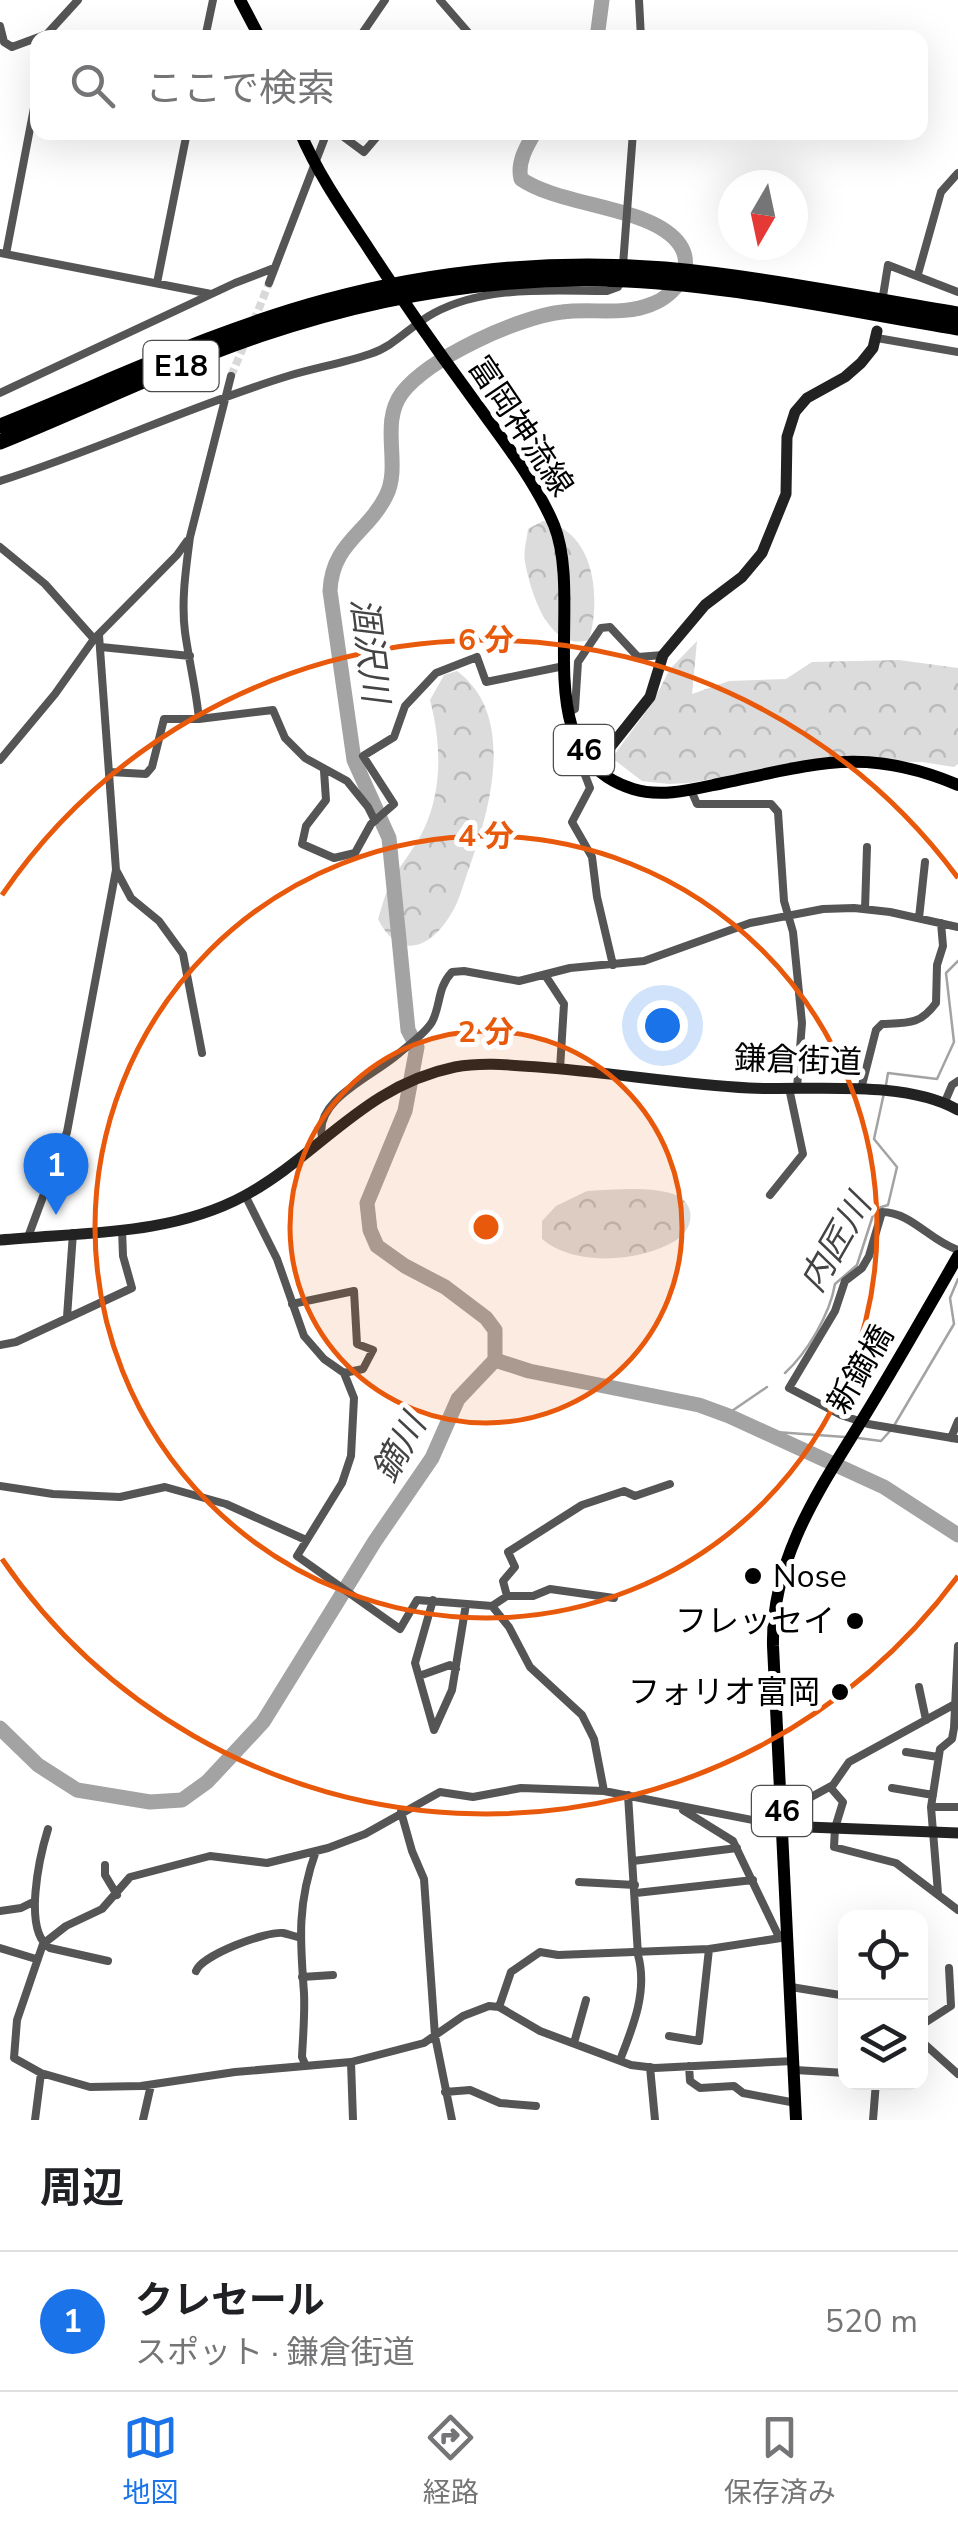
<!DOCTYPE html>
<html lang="ja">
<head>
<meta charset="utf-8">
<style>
	:root { --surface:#fff; --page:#f6f6f6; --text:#202124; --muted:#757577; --line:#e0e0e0; --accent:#1a73e8 }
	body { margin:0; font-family:"Nunito Sans","Noto Sans JP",sans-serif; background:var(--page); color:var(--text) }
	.controls { position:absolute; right:30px; bottom:30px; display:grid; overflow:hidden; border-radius:20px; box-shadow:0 10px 40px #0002 }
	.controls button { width:90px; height:90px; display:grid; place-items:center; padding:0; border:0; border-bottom:2px solid var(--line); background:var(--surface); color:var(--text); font:50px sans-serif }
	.compass { position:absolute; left:718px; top:170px; width:90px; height:90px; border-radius:50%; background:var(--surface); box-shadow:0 10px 40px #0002; rotate:189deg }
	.you { position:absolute; left:662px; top:1025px; width:35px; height:35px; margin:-25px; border:8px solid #fff; border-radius:50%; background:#1a73e8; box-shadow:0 0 0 15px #1a73e833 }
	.badge { display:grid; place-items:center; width:65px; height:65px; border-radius:50%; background:var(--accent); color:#fff; font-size:32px; font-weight:700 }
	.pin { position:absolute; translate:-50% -82px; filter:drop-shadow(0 2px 5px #0008) }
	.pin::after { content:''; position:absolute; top:52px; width:35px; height:30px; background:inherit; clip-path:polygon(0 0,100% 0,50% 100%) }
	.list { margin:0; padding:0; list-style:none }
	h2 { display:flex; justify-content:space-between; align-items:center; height:130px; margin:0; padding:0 40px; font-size:42px }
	h2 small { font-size:32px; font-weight:400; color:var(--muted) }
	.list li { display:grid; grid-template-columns:65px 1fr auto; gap:30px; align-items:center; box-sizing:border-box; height:140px; padding:0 40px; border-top:2px solid var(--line) }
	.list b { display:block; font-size:38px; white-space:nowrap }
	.list p { margin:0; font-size:32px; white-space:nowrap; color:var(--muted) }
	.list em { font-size:32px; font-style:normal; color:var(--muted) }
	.icon { flex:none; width:55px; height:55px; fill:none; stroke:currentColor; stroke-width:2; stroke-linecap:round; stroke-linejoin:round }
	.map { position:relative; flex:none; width:958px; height:2120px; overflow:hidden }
	.search { position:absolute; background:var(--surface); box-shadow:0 10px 40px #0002; left:30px; right:30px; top:30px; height:110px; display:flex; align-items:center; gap:25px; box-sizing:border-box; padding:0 35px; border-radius:20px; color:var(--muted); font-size:38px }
	.sheet { height:270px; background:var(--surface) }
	nav { display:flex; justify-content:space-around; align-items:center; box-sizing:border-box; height:140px; border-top:2px solid var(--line); background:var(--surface); font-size:28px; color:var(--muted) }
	nav a { display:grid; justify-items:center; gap:5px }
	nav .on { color:var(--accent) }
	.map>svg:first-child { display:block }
	.forest { fill:url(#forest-crowns) }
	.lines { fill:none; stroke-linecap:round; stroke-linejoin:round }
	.stream { stroke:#a3a3a3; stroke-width:2.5 }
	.river { stroke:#a3a3a3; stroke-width:15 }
	.street-tunnel { stroke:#d9d9d9; stroke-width:8; stroke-dasharray:8 4; stroke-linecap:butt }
	.street { stroke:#555; stroke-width:8 }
	.secondary { stroke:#222; stroke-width:11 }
	.primary { stroke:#000; stroke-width:12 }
	.highway { stroke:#000; stroke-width:15 }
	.ring { fill:none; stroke:#e8590c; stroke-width:5 }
	.poi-dot { fill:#000; stroke:#fff; stroke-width:4 }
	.labels { text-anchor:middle; stroke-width:10; stroke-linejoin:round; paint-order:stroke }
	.shield { fill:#fff; stroke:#4c4c4c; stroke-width:2.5 }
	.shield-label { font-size:30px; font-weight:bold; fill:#000 }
	.street-label { font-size:32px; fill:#000; stroke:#fff }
	.poi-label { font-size:32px; fill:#000; stroke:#fff; text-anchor:end }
	.water-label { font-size:35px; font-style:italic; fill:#444; stroke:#fff }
	.centre { fill:#e8590c; stroke:#fff; stroke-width:5 }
	.ring-label { font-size:30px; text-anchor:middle; font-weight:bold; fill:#e8590c; stroke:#fff; stroke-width:10; stroke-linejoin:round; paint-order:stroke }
</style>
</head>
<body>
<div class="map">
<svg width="958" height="2120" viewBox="0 0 958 2120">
	<defs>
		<pattern id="forest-crowns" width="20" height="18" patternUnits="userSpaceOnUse" patternTransform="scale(2.5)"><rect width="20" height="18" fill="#dcdcdc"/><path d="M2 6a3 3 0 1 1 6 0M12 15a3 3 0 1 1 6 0" fill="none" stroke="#bbb"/></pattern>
	</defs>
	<rect width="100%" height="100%" fill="#fff"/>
	<path class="forest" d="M543 521C550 523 559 525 565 530 597 552 599 606 589 640 549 652 531 594 525 562 523 552 527 539 528 529Z
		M697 641 692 694 729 681 786 679 812 662 899 660 958 668V764L954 767 922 762 813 760 690 783 669 784 642 781 612 758 653 702 670 669Z
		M457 671C518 716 489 813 468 871 463 885 459 902 451 914 430 950 398 960 378 919 382 907 385 893 391 882 401 864 415 848 424 829 443 788 441 742 430 700L444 675Z
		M587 1191C614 1190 647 1186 673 1194 697 1202 695 1229 675 1241 640 1262 574 1267 542 1239V1221L556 1206Z"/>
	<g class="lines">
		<path class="stream" d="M886 1085 888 1073 937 1079 954 1042 946 973 958 961
			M785 1373C807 1353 830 1314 835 1284L857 1265 875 1209 888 1205 897 1167 874 1139 884 1093
			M726 1415 767 1387
			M895 1424 954 1324 950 1298 958 1279
			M762 1431 845 1437
			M858 1438 881 1441 890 1431"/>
		<path class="river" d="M597 38 602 0
			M495 1360V1330L486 1318 445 1287 405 1266 377 1246 370 1230 367 1203 405 1111 417 1047 408 1030 389 838 354 760 330 591C332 543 367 534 386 496 402 465 379 424 402 393 429 358 518 317 562 312 591 308 624 316 652 304 674 296 696 269 680 245 654 206 561 207 521 179 517 163 526 147 535 132
			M495 1360 529 1371 699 1405 729 1416 884 1487 958 1535
			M0 1728 38 1765 77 1790 150 1802 182 1800 207 1782 263 1722 375 1541 432 1458 458 1399 495 1360"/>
		<path class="street-tunnel" d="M254 321 269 283
			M231 376 245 343"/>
		<path class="street" d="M440 0 473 38
			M639 0 641 38
			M0 26 4 42 12 47 47 34 78 0
			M205 38 213 0
			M359 38 385 0
			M337 132 364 152 381 132
			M0 253 211 294
			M6 254 38 87
			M623 265 633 132
			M918 274 941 192 958 173
			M157 283 187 132
			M269 283 327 132
			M882 302 888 265 958 292
			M877 338 958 352
			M231 376 190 537C186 568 181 601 185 632 189 661 196 689 199 719L273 710 285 738 305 758 347 781 368 807 375 821
			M0 393 235 283 274 268
			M0 481C98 450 190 406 288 376 315 368 343 363 370 354 395 346 411 325 434 313 486 285 550 291 607 291L618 287 622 279
			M0 547 45 584 94 639
			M101 647 190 656
			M569 712 575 709 578 662 601 628 610 627 638 657 663 655
			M586 755 580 762 590 788 572 822 592 857 597 897 613 965
			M0 760 55 694 94 639 177 555 187 541
			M324 771 326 800 306 826 302 844 334 858 355 853 371 824 394 804 363 756 394 737 405 706 436 673 477 657 486 682 564 666
			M110 772 146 774 152 767 164 719H199
			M691 790 697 804H771L778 812 784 901 793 932 802 1023 797 1088
			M116 870 131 898 159 921 183 954 202 1053
			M865 909 867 847
			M919 918 925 862
			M545 975 564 1004 560 1069
			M861 1089 876 1030 882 1024C908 1023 920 1025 936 1003L937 965 943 946 941 923
			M944 1104 952 1085 958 1081
			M322 1137C314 1100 373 1076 397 1055 407 1046 425 1034 432 1022 441 1005 437 988 452 972L464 971 519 981 570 968 644 961 750 923 823 909 854 908 890 912 958 927
			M245 1195 277 1259 304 1336 324 1359 344 1373 354 1398 351 1456 342 1483 297 1556 400 1629 417 1600 492 1606 509 1627 530 1667 582 1715 594 1739 604 1791
			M770 1195 803 1154 789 1088
			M28 1237 67 1132 116 870 99 635
			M958 1250C930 1241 911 1212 882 1212L869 1256 862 1268 845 1281 835 1311 789 1388 841 1415 868 1424 958 1439
			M292 1304 354 1291 357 1344 373 1350 363 1369 344 1373
			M67 1317 73 1233
			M0 1345 16 1342 132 1288 123 1256 122 1229
			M951 1438 958 1421
			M0 1486 53 1494 120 1497 165 1487 226 1504 306 1540
			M507 1596 503 1581 515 1567 508 1552 582 1505 624 1491 635 1496 670 1484
			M433 1600 415 1663 434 1730 452 1690 466 1604
			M492 1606 507 1596H533L550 1589 614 1598
			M419 1676 450 1665 456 1669
			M919 1687 926 1720
			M906 1752 938 1757
			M830 1787 843 1802 835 1828 834 1847 896 1863 958 1910
			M892 1788 933 1795
			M931 1807H958
			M782 1809 802 1802 833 1785 849 1762 955 1704
			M683 1810 733 1841 779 1937
			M401 1812 412 1851 424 1879 435 2036 452 2120
			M783 1826 604 1791 521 1788 473 1797 440 1792 365 1834 328 1848 267 1863 210 1856 130 1877 102 1909 66 1926 43 1944 17 2020 14 2058 41 2073 90 2087 141 2086 235 2072 351 2062 424 2043 463 2016 489 2006 499 2007 540 2031 631 2065 655 2068 794 2061
			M48 1829C40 1855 22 1931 50 1948L108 1961
			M633 1861 737 1848
			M105 1865V1875L117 1895
			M579 1882 635 1885
			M636 1893 753 1880
			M938 1893 931 1807 940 1749 952 1739 954 1728 958 1646
			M0 1911 21 1908 35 1901
			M0 1948 36 1959
			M196 1971C202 1955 266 1931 283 1933 288 1934 293 1936 298 1937
			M302 1977 333 1975
			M791 1987 846 1996
			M499 2007 511 1972 540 1952 558 1955 709 1949
			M920 2026 951 2006 949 1968
			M669 2036 699 2041 709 1949 787 1937
			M920 2040 958 2074
			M574 2043 586 2000
			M620 2060C633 2027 648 1991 638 1955L628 1795
			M351 2062 353 2120
			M305 2064 302 2057C303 2036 305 2014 304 1993 300 1940 297 1903 316 1851
			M689 2066 690 2081 700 2088 734 2086 743 2093 796 2103
			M650 2067 655 2120
			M795 2070 846 2073
			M445 2092 470 2090 500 2103 536 2106
			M35 2120 41 2073
			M143 2120 151 2085
			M873 2120 876 2082"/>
		<path class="secondary" d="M596 765 650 697 663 655 705 605 742 577 762 553 786 494 787 437 795 412 807 398 845 377 861 363 873 348 877 331
			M0 1240C81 1232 170 1236 244 1196 320 1155 363 1086 455 1067 482 1062 511 1065 538 1067 608 1072 678 1084 749 1088 810 1091 904 1079 958 1110
			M783 1826 958 1833"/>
		<path class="primary" d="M240 0 260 38
			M300 132C317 172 341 207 365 243 398 294 432 343 468 392 498 434 534 478 554 525 586 605 523 755 633 789 662 798 694 789 723 783 815 764 866 746 958 785
			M796 2120 773 1646C771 1552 827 1479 873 1402 902 1354 930 1305 958 1256"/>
		<path class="highway" d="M0 426C108 383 214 331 326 301 435 271 553 260 665 269 763 278 861 298 958 314
			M0 442C87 407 172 365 260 335 378 295 503 274 627 280 738 285 848 310 958 328"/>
	</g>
	<circle cx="486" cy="1227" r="196" fill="#e8590c" fill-opacity=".12"/>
	<g class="ring">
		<circle cx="486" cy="1227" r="196"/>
		<circle cx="486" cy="1227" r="391"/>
		<path d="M958 1576A587 587 0 0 1 2 1559M2 895A587 587 0 0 1 958 878"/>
	</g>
	<g class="poi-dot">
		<circle cx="753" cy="1576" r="10"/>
		<circle cx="855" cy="1621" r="10"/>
		<circle cx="840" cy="1692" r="10"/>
	</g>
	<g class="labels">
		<g class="shield">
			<rect x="143.5" y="341" width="75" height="50" rx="8"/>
			<rect x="554" y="725" width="60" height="50" rx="8"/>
			<rect x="752" y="1786" width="60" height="50" rx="8"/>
		</g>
		<g class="shield-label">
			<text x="181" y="376">E18</text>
			<text x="584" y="760">46</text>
			<text x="782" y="1821">46</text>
		</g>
		<g class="street-label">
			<text transform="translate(521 426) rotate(56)" y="11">富岡神流線</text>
			<text transform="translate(798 1060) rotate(2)" y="11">鎌倉街道</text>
			<text transform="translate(860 1369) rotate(-59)" y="11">新鏑橋</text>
		</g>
		<g class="poi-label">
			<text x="773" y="1587" text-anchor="start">Nose</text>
			<text x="835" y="1632">フレッセイ</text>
			<text x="820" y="1703">フォリオ富岡</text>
		</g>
		<g class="water-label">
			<text transform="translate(370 650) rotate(83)" y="12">涸沢川</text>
			<text transform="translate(835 1243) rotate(-60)" y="12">内匠川</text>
			<text transform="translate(399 1448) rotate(-61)" y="12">鏑川</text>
		</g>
	</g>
	<circle cx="486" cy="1227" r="15" class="centre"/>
	<g class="ring-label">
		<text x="486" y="650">6 分</text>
		<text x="486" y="846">4 分</text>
		<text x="486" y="1042">2 分</text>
	</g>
</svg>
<div class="controls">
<button><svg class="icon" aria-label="locate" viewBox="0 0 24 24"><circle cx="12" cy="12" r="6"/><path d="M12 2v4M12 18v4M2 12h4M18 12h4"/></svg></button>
<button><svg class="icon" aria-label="layers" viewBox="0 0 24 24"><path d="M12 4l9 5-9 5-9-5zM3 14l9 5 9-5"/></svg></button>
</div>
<svg class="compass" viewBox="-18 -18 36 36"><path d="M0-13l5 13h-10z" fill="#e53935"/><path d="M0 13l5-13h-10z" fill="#757577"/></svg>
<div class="you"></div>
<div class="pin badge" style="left:56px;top:1215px">1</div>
<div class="search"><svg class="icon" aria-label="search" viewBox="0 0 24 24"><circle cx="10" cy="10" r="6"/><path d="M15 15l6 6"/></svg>ここで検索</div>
</div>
<section class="sheet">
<h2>周辺<small></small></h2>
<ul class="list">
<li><span class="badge">1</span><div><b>クレセール</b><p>スポット · 鎌倉街道</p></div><em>520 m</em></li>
</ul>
</section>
<nav>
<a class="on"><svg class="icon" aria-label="map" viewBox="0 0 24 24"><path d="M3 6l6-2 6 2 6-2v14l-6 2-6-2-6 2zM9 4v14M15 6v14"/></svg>地図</a>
<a><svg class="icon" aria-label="directions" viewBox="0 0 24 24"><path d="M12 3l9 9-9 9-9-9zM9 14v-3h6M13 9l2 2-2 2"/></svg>経路</a>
<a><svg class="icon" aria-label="saved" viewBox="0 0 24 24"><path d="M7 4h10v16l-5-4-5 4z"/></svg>保存済み</a>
</nav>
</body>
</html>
